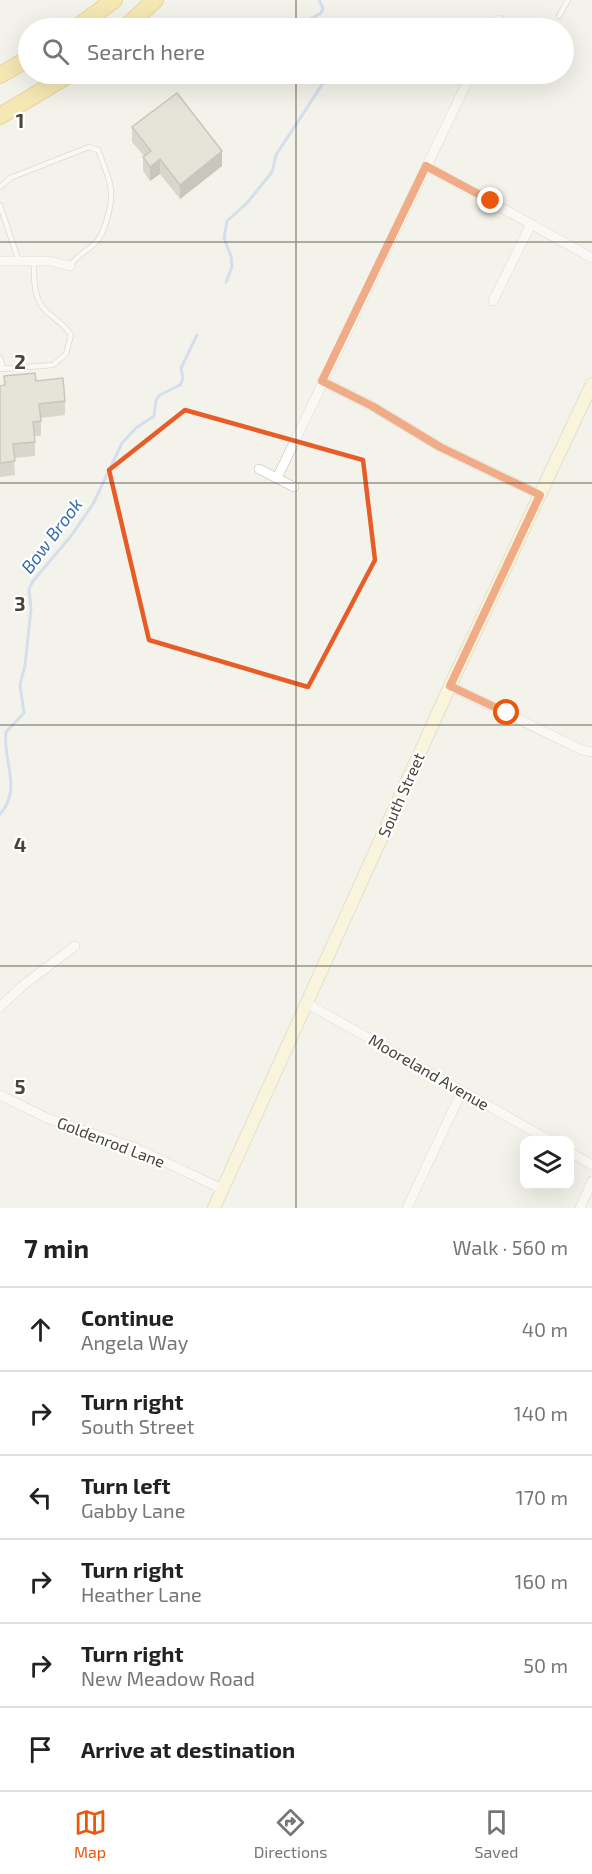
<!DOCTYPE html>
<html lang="en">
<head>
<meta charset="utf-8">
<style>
	:root { --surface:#fff; --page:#f2f2f2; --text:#222; --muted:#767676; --line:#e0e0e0; --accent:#ea580c }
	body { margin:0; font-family:"Exo 2",sans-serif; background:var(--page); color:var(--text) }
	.controls { position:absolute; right:18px; bottom:18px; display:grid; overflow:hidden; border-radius:12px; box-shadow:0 6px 24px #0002 }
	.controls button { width:54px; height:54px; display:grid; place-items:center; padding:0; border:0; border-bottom:2px solid var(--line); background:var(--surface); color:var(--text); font:30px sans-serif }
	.stop { position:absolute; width:18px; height:18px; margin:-14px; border:4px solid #ea580c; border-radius:50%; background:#fff }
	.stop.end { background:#ea580c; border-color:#fff; box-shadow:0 2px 6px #0008 }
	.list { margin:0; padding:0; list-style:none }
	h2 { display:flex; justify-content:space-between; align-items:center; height:78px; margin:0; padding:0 24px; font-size:26px }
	h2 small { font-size:20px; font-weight:400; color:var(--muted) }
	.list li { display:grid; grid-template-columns:39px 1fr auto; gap:18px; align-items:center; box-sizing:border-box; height:84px; padding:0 24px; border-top:2px solid var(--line) }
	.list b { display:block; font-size:22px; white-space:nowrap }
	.list p { margin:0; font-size:20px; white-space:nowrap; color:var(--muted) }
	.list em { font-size:20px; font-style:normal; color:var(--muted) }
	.icon { flex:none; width:33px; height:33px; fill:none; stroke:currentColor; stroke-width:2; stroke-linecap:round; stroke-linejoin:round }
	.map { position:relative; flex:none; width:592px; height:1208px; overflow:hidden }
	.search { position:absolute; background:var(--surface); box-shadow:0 6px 24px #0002; left:18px; right:18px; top:18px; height:66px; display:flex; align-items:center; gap:15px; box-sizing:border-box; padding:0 21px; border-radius:33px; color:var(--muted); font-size:22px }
	.sheet { height:582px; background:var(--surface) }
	nav { display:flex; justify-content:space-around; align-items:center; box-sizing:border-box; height:84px; border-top:2px solid var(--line); background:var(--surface); font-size:16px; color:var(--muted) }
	nav a { display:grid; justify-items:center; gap:3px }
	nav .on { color:var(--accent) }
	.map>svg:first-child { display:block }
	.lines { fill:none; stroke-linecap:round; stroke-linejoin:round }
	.stream { stroke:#aac9ee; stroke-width:3 }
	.lane-casing { stroke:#c0bcad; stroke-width:6 }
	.street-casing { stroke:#c0bcad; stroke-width:10 }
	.secondary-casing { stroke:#d2ca9c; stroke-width:14 }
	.highway-casing { stroke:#d7b342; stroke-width:18 }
	.lane { stroke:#fff; stroke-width:4.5 }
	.street { stroke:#fff; stroke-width:9 }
	.secondary { stroke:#fcf7cd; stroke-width:12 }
	.highway { stroke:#f7dc73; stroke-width:16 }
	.wall { fill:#b8b3a5 }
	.shaded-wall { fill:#969286 }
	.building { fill:#d6d0c0; stroke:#969286; stroke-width:1.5 }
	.route { stroke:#ea580c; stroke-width:8 }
	.marked { fill:none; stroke:#e85d27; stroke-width:4.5; stroke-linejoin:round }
	.grid { fill:none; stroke:#484439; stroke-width:1.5; stroke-opacity:0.55 }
	.labels { text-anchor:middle; stroke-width:4.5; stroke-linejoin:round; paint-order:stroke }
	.street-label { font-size:16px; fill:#484439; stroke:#fff }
	.water-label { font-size:18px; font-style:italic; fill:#366db0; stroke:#fff }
	.grid-label { font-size:20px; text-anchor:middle; font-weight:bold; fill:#484439; stroke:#fff; stroke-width:4.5; stroke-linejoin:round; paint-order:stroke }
</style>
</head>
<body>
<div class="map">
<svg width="592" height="1208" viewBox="0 0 592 1208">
	<rect width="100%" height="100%" fill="#f4f3eb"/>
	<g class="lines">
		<path class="stream" d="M301 28 307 21 321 13 323 8 319 0
			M226 282 232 267 231 256 224 238 227 221 247 203 272 172 276 155 329 74
			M0 814C23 789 2 760 6 732L24 713 20 685 25 665 31 609 29 589 33 581 71 536 93 504 122 443 136 428 154 416 156 400 160 395 180 385 183 379 181 368 197 335"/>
		<defs>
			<path id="lane" d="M559 16 568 0
				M0 187 10 178 89 147 98 150C109 179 116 189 107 219 104 228 102 237 94 244 86 252 77 255 70 266
				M0 205 18 259
				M0 358 3 368
				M0 369 53 365 66 354 71 335C64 324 56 320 47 312 33 299 34 280 34 262"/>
			<path id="street" d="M494 28 499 20
				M426 166 592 258
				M0 261H50L70 266
				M493 301 531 224
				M322 381 372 406 440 447 540 495
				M259 469 294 487
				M277 478 471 74
				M450 686 582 750 592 752
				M308 1004 549 1140
				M0 1007 21 987 75 946
				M0 1095 49 1119 136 1148 222 1189
				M570 1152 592 1165
				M407 1208 462 1091
				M580 1208 592 1181"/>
			<path id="secondary" d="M214 1208 450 686 592 384"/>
			<path id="highway" d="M76 28 114 0
				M125 28 155 0
				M0 75 28 59
				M0 116 70 74"/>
		</defs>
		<use href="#lane" class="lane-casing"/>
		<use href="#street" class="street-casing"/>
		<use href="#secondary" class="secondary-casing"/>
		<use href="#highway" class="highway-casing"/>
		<use href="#lane" class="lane"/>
		<use href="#street" class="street"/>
		<use href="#secondary" class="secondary"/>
		<use href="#highway" class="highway"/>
	</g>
	<path class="wall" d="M132 127 222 166 180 199 160 174 150 181 143 171V157L144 156 132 142Z
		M4 376 36 381 65 401V415L41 418V436H35V456L14 458 15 475 0 477V386L4 385Z"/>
	<path class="shaded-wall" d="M222 151V166L180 199V185Z
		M160 159V174L150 181V167Z"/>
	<path class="building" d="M177 93 222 151 180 185 160 159 150 167 143 157 151 151 132 127Z
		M35 373 36 381 63 378 65 401 39 404 41 421 33 422 35 442 13 444 15 461 0 463V386L5 385 4 376Z"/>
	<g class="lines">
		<path class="route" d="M491 201 426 166 322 381 372 406 440 447 540 495 450 686 507 713"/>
	</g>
	<path d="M0 0H592V1208H0ZM185 410 363 460 375 560 308 687 149 640 109 470Z" fill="#f4f3eb" fill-opacity=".55" fill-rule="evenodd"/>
	<path class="marked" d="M185 410 363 460 375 560 308 687 149 640 109 470Z"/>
	<path class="grid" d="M296 0V28M296 74V1208M0 242H592M0 483H592M0 725H592M0 966H592"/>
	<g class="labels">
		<g class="street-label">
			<text transform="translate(401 795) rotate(-66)" y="6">South Street</text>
			<text transform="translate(429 1072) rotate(30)" y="6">Mooreland Avenue</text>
			<text transform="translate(111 1142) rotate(21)" y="6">Goldenrod Lane</text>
		</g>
		<g class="water-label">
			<text transform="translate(52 536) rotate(-53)" y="6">Bow Brook</text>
		</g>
	</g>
	<g class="grid-label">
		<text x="20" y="128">1</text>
		<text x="20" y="369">2</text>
		<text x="20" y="611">3</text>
		<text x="20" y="852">4</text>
		<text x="20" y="1094">5</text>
	</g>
</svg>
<div class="controls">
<button><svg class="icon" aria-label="layers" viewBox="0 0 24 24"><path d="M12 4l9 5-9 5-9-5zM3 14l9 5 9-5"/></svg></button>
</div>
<div class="stop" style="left:507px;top:713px"></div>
<div class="stop end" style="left:491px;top:201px"></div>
<div class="search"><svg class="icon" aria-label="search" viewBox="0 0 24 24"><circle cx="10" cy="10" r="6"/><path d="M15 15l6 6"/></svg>Search here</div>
</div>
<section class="sheet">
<h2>7 min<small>Walk · 560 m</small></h2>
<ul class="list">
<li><svg class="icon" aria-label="ahead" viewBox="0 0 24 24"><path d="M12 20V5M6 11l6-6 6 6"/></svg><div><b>Continue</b><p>Angela Way</p></div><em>40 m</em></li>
<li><svg class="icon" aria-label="right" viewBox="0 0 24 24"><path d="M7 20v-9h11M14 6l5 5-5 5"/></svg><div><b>Turn right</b><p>South Street</p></div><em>140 m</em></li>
<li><svg class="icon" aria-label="left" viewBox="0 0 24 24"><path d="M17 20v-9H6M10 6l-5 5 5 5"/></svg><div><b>Turn left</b><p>Gabby Lane</p></div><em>170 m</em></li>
<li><svg class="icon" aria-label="right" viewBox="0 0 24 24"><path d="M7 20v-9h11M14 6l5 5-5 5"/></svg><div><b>Turn right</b><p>Heather Lane</p></div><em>160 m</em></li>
<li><svg class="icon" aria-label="right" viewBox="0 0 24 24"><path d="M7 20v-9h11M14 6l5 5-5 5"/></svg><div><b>Turn right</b><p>New Meadow Road</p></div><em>50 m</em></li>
<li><svg class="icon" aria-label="arrive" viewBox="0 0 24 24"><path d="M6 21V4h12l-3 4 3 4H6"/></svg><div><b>Arrive at destination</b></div></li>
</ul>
</section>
<nav>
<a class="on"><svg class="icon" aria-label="map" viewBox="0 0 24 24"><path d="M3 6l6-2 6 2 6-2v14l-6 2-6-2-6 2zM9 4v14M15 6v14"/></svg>Map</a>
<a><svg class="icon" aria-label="directions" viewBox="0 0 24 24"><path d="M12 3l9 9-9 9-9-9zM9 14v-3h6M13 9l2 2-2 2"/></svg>Directions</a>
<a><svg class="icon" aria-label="saved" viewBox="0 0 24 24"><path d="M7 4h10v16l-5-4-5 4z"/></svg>Saved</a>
</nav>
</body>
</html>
